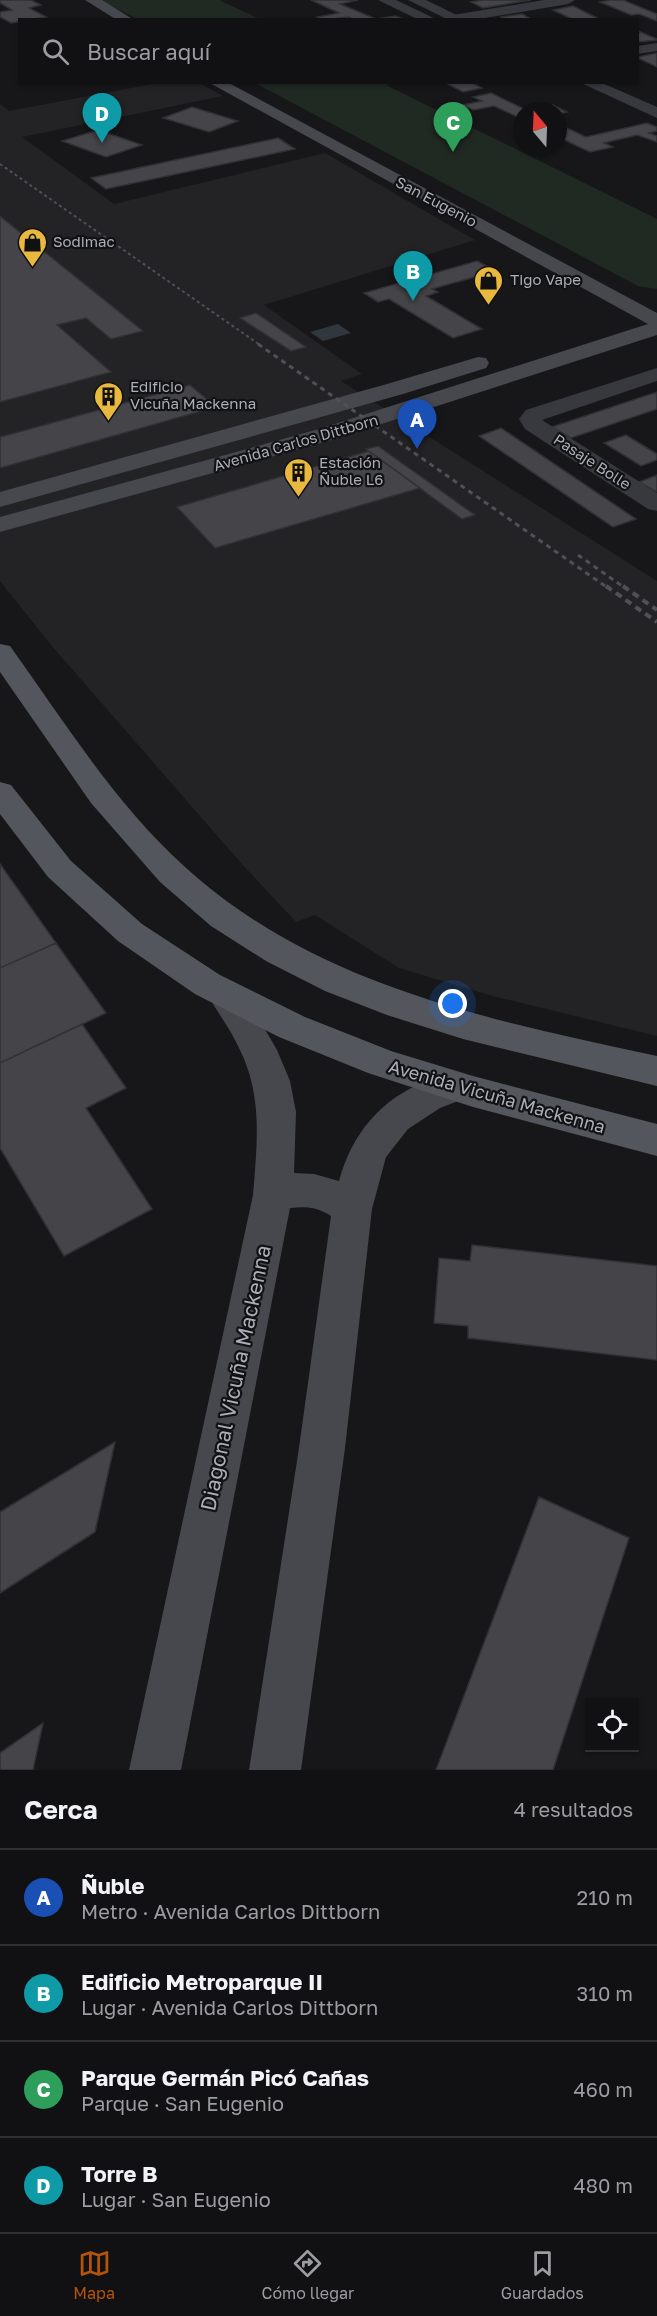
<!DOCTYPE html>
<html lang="es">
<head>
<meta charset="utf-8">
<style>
	:root { --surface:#111113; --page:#1e1f21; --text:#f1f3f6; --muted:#9c9da0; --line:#303133; --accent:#b45309 }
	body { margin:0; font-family:"Golos Text",sans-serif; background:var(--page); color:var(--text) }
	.controls { position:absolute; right:18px; bottom:18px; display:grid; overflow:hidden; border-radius:0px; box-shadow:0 2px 4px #0004 }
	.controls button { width:54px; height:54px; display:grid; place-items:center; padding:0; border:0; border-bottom:2px solid var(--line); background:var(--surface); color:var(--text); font:30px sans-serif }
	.compass { position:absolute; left:513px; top:102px; width:54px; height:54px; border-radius:50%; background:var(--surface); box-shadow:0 2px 4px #0004; rotate:341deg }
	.you { position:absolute; left:453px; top:1004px; width:21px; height:21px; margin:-15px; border:4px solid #fff; border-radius:50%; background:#1a73e8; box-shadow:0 0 0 9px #1a73e833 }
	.badge { display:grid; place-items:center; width:39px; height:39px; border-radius:50%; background:var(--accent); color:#fff; font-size:20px; font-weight:700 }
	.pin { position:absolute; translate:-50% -50px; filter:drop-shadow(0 2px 3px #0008) }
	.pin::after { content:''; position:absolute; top:32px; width:21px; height:18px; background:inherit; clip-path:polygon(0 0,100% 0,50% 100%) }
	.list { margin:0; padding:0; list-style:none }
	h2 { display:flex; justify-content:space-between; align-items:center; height:78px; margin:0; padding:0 24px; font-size:26px }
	h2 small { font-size:20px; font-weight:400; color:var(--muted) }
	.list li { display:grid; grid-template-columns:39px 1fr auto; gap:18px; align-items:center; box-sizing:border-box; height:96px; padding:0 24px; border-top:2px solid var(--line) }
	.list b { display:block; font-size:22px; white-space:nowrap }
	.list p { margin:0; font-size:20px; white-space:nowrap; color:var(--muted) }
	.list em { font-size:20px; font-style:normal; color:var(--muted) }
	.icon { flex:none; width:33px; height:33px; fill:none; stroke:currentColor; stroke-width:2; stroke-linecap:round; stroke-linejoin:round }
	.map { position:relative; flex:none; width:657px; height:1770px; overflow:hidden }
	.search { position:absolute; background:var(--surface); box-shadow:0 2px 4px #0004; left:18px; right:18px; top:18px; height:66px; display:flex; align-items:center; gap:15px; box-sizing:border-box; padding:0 21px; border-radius:0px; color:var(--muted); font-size:22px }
	.sheet { height:462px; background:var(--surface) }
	nav { display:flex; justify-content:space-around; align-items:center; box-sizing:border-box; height:84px; border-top:2px solid var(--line); background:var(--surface); font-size:16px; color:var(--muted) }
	nav a { display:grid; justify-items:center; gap:3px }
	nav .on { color:var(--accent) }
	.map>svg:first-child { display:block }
	.built { fill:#232326 }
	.green { fill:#212923 }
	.water { fill:#30373e }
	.building { fill:#444449; stroke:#313135; stroke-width:1.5 }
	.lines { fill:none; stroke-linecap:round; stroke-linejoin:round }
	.minor { fill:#38393e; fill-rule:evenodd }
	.tertiary { fill:#38393e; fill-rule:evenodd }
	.secondary { fill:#46484e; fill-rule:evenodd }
	.primary { fill:#54565d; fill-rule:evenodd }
	.rail-far2 { stroke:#4f5157; stroke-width:2; stroke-dasharray:3 3; stroke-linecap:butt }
	.rail-far1 { stroke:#4f5157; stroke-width:3; stroke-dasharray:5 4.5; stroke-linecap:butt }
	.rail { stroke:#4f5157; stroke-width:4; stroke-dasharray:7 5; stroke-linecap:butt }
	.labels { text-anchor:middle; stroke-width:4.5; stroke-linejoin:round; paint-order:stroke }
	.far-street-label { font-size:15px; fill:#aaaeb8; stroke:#121214 }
	.far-poi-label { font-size:15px; fill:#aaaeb8; stroke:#121214; text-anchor:start }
	.street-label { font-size:18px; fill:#aaaeb8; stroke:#121214 }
	.near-street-label { font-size:21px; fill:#aaaeb8; stroke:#121214 }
</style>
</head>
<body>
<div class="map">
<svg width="657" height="1770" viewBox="0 0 657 1770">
	<rect width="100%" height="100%" fill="#171719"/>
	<path class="built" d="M158 83H199L223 96 22 137 114 204 325 153 475 240 264 305 362 374 341 381 657 581V1036L489 995 399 968 315 915 296 922 241 863 51 645 0 581V104L9 111Z"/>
	<path class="green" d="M100 0H219L260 19H137Z
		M255 83H395L386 85 657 219V289L638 286Z"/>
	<path class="water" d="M338 324 351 333 323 341 310 332Z"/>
	<path class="building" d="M0 0H31L41 5 29 8 46 17 11 23 0 17V12L12 10 0 3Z
		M311 0H358L340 4 376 19 396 16 405 20H354L349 17 323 20 317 17 339 13Z
		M484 0H531L483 8 471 2Z
		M611 0H623L657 14V21L639 14 631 15 600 2Z
		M573 6 601 20H574L553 10Z
		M522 14 533 20H506L501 17Z
		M638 31 657 39V40L638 42Z
		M657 53V67L638 58V57Z
		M444 82H481L474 84 482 88 463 92Z
		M491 93 528 111 553 105 567 112 558 114V111H522V119L494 106 473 110 462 105 482 101 473 97Z
		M192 107 238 121 209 132 163 118Z
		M647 123 657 127V131L649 133 657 136V142L637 135 604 143 613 147 590 152 558 137V124L586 137Z
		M98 130 142 145 106 157 62 141Z
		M278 138 295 149 106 189 91 178Z
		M0 216 143 331 111 339 86 318 57 325 111 372 0 402Z
		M477 261 496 271 432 289 438 292 426 296 482 329 453 338 389 299 378 302 364 293Z
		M256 313 306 347 291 351 240 318Z
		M190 385 216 407 0 468V437Z
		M657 392V409L571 438 552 427Z
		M501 428 636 519 613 527 479 436Z
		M626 435 657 454V460L641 466 604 443Z
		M378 446 475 515 462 519 366 449Z
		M369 451 420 488 215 548 177 507Z
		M657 475V492L639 482Z
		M0 864 56 943 0 968Z
		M56 943 106 1013 0 1063V968Z
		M82 1024 126 1088 86 1108 152 1209 64 1256 0 1148V1063Z
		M472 1245 657 1266V1360L468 1338V1326L434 1323 439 1258 470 1261Z
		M115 1442 95 1532 0 1593V1512Z
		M539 1497 629 1538 553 1770H436Z
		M43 1723 33 1770H0V1753Z"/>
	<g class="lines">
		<path class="minor" d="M544 0H575L568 4 474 20H441L447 16Z
			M657 43V51L638 54V46Z
			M657 368V381L542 420 657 493V511L648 509 525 429 519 419 526 410Z"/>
		<path class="tertiary" d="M378 0H396L438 20H419Z
			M408 0H426L467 20H449Z
			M579 82H600L657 107V118Z"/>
		<path class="secondary" d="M85 0H102L134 20H117Z
			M208 82H227L657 313V335L335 439 0 532V517L319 429 648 324Z
			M478 357 486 358 489 363 486 368 403 394 0 507V492L387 384Z
			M225 981 238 984 246 997 277 1050 290 1081 296 1112 294 1173 314 1174 339 1181C352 1134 380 1099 427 1081 444 1075 448 1070 466 1076L472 1087 466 1098 440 1108 408 1129 386 1157 372 1209 345 1448 301 1770H249L299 1448 331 1216C318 1207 306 1206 290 1208L181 1770H129L253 1195C257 1144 263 1097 240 1050 231 1030 218 1013 207 994L212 984Z"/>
		<path class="primary" d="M0 644 10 646C64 721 115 804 184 866 317 987 488 1019 657 1056V1086L463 1039 387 1015 325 991 266 961 211 926 160 882 91 803 0 672Z
			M0 782 11 785 71 861 142 924 220 975 305 1017 391 1051 473 1076 657 1124V1156L473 1107 368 1073 279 1037 195 994 118 941 48 877 0 814Z"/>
		<path class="rail-far2" d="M0 164 260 345"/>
		<path class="rail-far1" d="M258 344 608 588
			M578 555 625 588"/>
		<path class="rail" d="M606 586 657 622
			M623 586 657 610"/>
	</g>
	<defs>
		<symbol id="shop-pin" viewBox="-11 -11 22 30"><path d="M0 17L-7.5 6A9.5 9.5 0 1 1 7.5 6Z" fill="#e9b83f" stroke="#121214"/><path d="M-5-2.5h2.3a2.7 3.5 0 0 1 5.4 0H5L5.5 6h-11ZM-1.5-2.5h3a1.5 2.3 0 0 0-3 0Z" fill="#111"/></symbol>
		<symbol id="building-pin" viewBox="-11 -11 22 30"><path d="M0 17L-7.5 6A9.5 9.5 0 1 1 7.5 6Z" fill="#e9b83f" stroke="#121214"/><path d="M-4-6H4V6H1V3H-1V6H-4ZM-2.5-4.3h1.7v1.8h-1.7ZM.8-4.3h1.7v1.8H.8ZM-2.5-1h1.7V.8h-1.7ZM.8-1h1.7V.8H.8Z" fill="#111"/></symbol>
	</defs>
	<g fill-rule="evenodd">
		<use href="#shop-pin" x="16" y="226" width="33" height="45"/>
		<use href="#shop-pin" x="472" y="264" width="33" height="45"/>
		<use href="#building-pin" x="92" y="380" width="33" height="45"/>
		<use href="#building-pin" x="282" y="456" width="33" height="45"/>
	</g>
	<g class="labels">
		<g class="far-street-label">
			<text transform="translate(436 202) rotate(28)" y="5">San Eugenio</text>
			<text transform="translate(296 443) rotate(-16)" y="5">Avenida Carlos Dittborn</text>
			<text transform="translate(592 462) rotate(33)" y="5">Pasaje Bolle</text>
		</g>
		<g class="far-poi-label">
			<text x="53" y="247">Sodimac</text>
			<text x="510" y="285">Tigo Vape</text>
			<text x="130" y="392">Edificio<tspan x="130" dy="17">Vicuña Mackenna</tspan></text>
			<text x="319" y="468">Estación<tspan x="319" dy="17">Ñuble L6</tspan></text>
		</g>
		<g class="street-label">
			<text transform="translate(497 1097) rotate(16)" y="6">Avenida Vicuña Mackenna</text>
		</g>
		<g class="near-street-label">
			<text transform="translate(236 1378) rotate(-78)" y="7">Diagonal Vicuña Mackenna</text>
		</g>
	</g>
</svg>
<div class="controls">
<button><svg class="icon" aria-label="locate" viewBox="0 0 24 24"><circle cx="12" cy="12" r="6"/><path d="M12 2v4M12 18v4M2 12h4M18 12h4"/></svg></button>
</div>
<svg class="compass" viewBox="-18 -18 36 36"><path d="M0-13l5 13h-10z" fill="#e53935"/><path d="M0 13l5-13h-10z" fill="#9c9da0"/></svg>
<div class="you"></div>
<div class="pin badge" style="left:417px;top:449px;background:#1a4fb4">A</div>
<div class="pin badge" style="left:413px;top:301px;background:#0f9aa8">B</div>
<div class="pin badge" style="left:453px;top:152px;background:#2e9e5b">C</div>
<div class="pin badge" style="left:102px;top:143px;background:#0f9aa8">D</div>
<div class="search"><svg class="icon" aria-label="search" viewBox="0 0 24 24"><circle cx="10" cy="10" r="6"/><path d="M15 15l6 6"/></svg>Buscar aquí</div>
</div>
<section class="sheet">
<h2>Cerca<small>4 resultados</small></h2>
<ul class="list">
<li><span class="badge" style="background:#1a4fb4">A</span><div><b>Ñuble</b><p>Metro · Avenida Carlos Dittborn</p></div><em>210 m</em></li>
<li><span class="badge" style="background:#0f9aa8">B</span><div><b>Edificio Metroparque II</b><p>Lugar · Avenida Carlos Dittborn</p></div><em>310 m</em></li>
<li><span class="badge" style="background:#2e9e5b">C</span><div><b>Parque Germán Picó Cañas</b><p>Parque · San Eugenio</p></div><em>460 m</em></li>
<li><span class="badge" style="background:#0f9aa8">D</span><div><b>Torre B</b><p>Lugar · San Eugenio</p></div><em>480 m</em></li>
</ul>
</section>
<nav>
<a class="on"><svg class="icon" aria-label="map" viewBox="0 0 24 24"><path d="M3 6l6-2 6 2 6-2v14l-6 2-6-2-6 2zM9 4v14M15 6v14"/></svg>Mapa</a>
<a><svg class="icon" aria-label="directions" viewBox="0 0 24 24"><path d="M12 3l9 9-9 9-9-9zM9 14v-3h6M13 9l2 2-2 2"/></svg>Cómo llegar</a>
<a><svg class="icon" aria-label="saved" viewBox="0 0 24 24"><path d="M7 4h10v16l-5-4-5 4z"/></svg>Guardados</a>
</nav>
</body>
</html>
